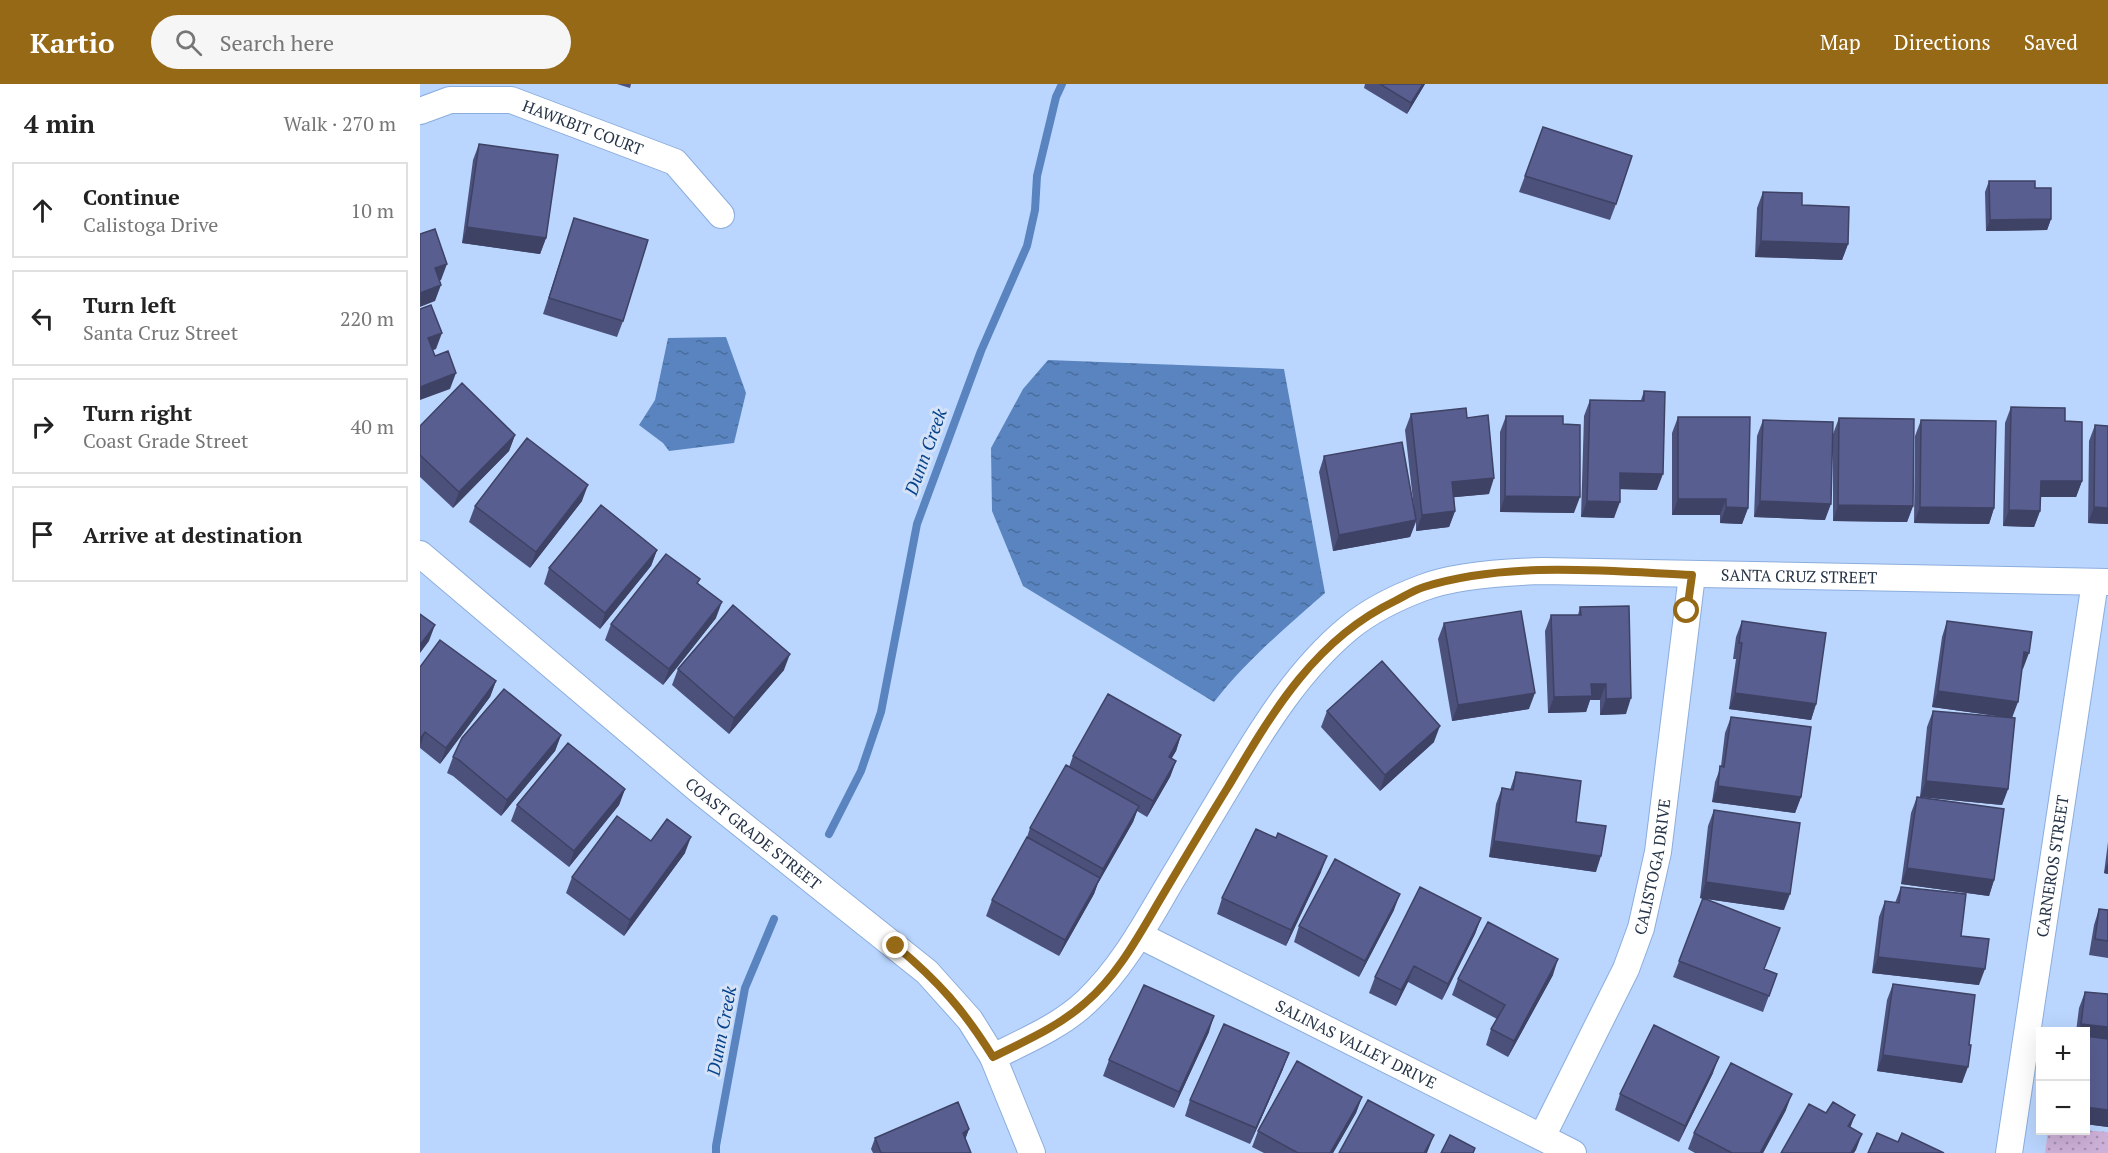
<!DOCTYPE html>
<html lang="en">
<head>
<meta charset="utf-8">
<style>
	:root { --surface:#fff; --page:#f6f6f6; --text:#222; --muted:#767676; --line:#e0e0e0; --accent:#966917 }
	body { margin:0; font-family:"PT Serif",serif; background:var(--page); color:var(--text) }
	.controls { position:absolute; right:18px; bottom:18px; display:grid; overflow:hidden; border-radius:0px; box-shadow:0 6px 24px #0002 }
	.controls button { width:54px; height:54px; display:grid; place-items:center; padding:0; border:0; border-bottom:2px solid var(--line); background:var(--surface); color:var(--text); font:30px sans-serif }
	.stop { position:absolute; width:18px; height:18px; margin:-14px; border:4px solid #966917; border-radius:50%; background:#fff }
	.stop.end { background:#966917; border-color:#fff; box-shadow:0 2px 6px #0008 }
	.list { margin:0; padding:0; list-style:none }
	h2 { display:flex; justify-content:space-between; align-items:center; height:78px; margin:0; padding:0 24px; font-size:26px }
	h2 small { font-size:20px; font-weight:400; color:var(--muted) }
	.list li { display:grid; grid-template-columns:39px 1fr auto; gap:18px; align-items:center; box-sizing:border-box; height:96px; margin:0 12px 12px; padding:0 12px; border:2px solid var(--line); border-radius:0px }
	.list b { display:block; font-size:22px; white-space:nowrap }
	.list p { margin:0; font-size:20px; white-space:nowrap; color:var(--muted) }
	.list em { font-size:20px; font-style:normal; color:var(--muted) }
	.icon { flex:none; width:33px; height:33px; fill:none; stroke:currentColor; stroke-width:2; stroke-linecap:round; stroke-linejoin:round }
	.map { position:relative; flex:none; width:1688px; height:1069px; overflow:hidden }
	header { display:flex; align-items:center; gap:36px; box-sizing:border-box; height:84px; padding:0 30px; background:var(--accent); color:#fff }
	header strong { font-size:28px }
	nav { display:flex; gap:33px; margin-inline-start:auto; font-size:21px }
	.search { width:420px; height:54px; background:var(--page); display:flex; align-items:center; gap:15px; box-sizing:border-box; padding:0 21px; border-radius:33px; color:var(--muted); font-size:22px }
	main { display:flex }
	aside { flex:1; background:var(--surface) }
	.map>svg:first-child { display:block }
	.green { fill:url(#green-dots) }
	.water { fill:url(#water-ripples) }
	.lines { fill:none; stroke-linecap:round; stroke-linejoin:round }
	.stream { stroke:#5984bf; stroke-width:8 }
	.minor-casing { stroke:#8baddd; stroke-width:28 }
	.minor { stroke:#fff; stroke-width:26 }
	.wall { fill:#4c517c }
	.shaded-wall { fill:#3e4265 }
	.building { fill:#585e90; stroke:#3e4265; stroke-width:1.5 }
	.route { stroke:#966917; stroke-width:8 }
	.labels { text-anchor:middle; stroke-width:6; stroke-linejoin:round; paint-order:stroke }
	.street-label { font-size:16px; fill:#263448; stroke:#d4e2f7 }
	.water-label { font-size:18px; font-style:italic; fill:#06428a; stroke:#d4e2f7 }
</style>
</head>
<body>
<header>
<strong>Kartio</strong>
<div class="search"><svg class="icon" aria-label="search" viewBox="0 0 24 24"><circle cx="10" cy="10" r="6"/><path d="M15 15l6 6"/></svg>Search here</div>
<nav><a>Map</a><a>Directions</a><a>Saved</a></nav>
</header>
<main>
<aside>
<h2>4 min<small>Walk · 270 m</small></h2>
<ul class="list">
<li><svg class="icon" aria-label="ahead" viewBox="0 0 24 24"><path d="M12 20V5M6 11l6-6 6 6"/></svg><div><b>Continue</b><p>Calistoga Drive</p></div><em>10 m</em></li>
<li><svg class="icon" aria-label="left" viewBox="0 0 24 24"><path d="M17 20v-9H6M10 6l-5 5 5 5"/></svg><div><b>Turn left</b><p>Santa Cruz Street</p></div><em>220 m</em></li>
<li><svg class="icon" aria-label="right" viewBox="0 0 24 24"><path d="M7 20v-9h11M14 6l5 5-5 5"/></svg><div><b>Turn right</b><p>Coast Grade Street</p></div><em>40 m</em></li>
<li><svg class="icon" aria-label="arrive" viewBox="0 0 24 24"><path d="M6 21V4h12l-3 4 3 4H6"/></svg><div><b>Arrive at destination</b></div></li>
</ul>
</aside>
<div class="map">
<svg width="1688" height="1069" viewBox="0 0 1688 1069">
	<defs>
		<pattern id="green-dots" width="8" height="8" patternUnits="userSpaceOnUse" patternTransform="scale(1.5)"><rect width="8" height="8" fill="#ceb1d8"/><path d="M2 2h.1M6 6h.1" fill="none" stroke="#a791b1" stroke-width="1.8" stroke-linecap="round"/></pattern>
		<pattern id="water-ripples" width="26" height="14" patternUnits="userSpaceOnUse" patternTransform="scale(1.5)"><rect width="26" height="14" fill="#5984bf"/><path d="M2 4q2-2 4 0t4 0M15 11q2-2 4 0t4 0" fill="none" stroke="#496d9d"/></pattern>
	</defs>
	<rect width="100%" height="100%" fill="#bad6fe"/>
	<path class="green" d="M1662 1046 1688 1048V1069H1625L1628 1047Z"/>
	<path class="water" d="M306 253 326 309 314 359 249 367 243 359 219 341 235 316 248 254Z
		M628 276 864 285 905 509C866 543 826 577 794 618L603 502 572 427 571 364 603 305Z"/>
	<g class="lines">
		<path class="stream" d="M409 750 441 687 461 628 497 440 561 267 607 162 615 126 617 92 636 13 642 0
			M296 1069V1062L325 904 354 835"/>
		<defs>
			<g id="minor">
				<path id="s1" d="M0 27 30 16H91L255 78 301 131"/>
				<path id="s2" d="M0 470 280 707 507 888 550 936 573 973 612 1069"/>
				<path id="s3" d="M719 851 1153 1069"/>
				<path id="s4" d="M573 973C605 957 641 942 667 917 701 885 724 843 748 802 769 767 790 732 811 697 844 642 879 585 930 543 950 527 978 513 1002 504 1035 491 1087 488 1123 487L1688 498"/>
				<path id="s5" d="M1122 1053 1206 885 1221 844 1238 768 1272 491"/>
				<path id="s6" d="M1589 1069 1675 498"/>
			</g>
		</defs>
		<use href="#minor" class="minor-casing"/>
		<use href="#minor" class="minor"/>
	</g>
	<path class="wall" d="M197 0H211L210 4Z
		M945 0H1005L987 30 944 4Z
		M1123 43 1196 120 1190 136 1099 108Z
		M59 60 126 154 120 170 42 159 53 76Z
		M1569 97 1615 104 1631 135 1627 146 1566 147 1565 108Z
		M1343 108 1382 121 1428 160 1422 176 1335 173 1337 124Z
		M154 134 203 237 197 253 123 230Z
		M1224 307 1237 406 1200 405 1194 434 1161 433 1164 332 1170 316H1221Z
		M1591 323 1645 337 1662 397 1656 413H1620V427L1614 443 1583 442 1585 339Z
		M991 330 1047 334 1069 410 1034 413 1035 427 1029 443 996 447V438L990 453 913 467 899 388 904 372 994 425 985 346Z
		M1086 332 1143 340 1154 429 1080 428V348Z
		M1258 333 1328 424 1322 440 1300 439V431H1252V349Z
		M1419 334 1493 422 1487 438 1413 437V350Z
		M1343 336 1405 436 1334 433 1337 352Z
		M1501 336 1574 424 1569 440 1494 439 1495 352Z
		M1675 341 1688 440 1668 439 1669 357Z
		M0 342 95 351 89 367 33 424 0 393Z
		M162 417 110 484 49 438 55 422Z
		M237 466 231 482 180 545 124 500 129 484Z
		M278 499 296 534 243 601 185 556 191 540Z
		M1160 523 1206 630 1180 631V616H1170L1166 628 1128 629 1125 547 1131 531H1158Z
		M1322 537 1396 620 1391 636 1309 625 1316 575H1313L1316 553Z
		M1527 537 1603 585 1602 584 1592 634 1512 623 1522 553Z
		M1024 539 1109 625 1032 637 1018 555Z
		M0 583 76 597 70 613 20 680 0 664Z
		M258 585 364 586 309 650 252 601Z
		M907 627 1014 658 960 707 901 643Z
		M1513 627 1588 705 1582 721 1500 713 1507 643Z
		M1311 633 1381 713 1375 729 1292 718 1295 698 1301 682 1305 649Z
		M141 651 135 667 81 732 33 692 27 689 33 673Z
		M761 651 756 667 751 675 756 677 750 693 727 733 717 727 713 738 677 801 674 810 639 872 566 832 572 816 606 756 610 744 649 683 653 672Z
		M1096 688 1156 738 1176 788 1069 773 1076 720 1082 704 1090 706Z
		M205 705 199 721 149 783 91 737 97 721Z
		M1497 713 1574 796 1569 812 1481 800 1491 729Z
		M1294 726 1364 826 1286 815 1344 885 1357 890 1343 928 1253 893 1283 815 1280 814 1288 742Z
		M231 757 265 769 204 852 146 809 152 793Z
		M1688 758V790L1684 789Z
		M901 788 866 862 797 830 802 814Z
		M1481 803 1541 852 1559 901 1452 889 1459 833 1465 817 1475 819Z
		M1679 825 1688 826V874L1669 871 1674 841Z
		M974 826 939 893 874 858 879 842Z
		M1061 834 1055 850 1022 916 988 898 976 922 949 909 955 893Z
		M1133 891 1088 973 1066 961 1071 945 1077 935 1032 911 1038 895Z
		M1473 900 1549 961 1542 999 1457 987 1467 916Z
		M1665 908 1688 1043 1665 1040V948H1656L1659 924Z
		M789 948 754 1024 683 992 689 976Z
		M863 985 830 1060 765 1032 770 1016Z
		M1293 989 1259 1058 1195 1026 1200 1010Z
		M942 1013 936 1029 913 1069H844L832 1063 838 1047Z
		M1366 1026 1343 1069H1275L1268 1065 1274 1049Z
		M549 1045 545 1055 551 1069H453L451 1065 455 1054Z"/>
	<path class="shaded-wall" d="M1003 0H1005L987 30 991 19Z
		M1631 135 1627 146 1566 147 1570 136Z
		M47 143 126 154 120 170 42 159Z
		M1341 157 1428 160 1422 176 1335 173Z
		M27 180 21 196 9 200 15 184Z
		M21 201 15 217 0 223V209Z
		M22 249 16 265 3 270 8 254Z
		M36 289 30 305 0 316V303Z
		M95 351 89 367 33 424 39 408Z
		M1200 389 1243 390 1237 406 1194 405Z
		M1074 394 1069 410 1026 414 1032 398Z
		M1621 397H1662L1656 413H1615Z
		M168 401 162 417 110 484 116 468Z
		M1085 412 1160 413 1154 429 1080 428Z
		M1258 415H1306L1300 431H1252Z
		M1167 417 1200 418 1194 434 1161 433Z
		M1340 417 1411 420 1405 436 1334 433Z
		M1418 421 1493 422 1487 438 1413 437Z
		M1306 423 1328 424 1322 440 1300 439Z
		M1500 423 1574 424 1569 440 1494 439Z
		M1674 423 1688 424V440L1668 439Z
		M1589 426 1620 427 1614 443 1583 442Z
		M1035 427 1029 443 996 447 1002 431Z
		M996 436 990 453 913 467 919 451Z
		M237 466 231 482 180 545 185 529Z
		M302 518 296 534 243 601 249 585Z
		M15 541 9 557 0 569V561Z
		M1604 568 1609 569 1603 585 1598 584Z
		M370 570 364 586 309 650 314 634Z
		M76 597 70 613 20 680 26 664Z
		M1171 600H1186L1180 616H1170L1166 628 1128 629 1134 613Z
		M1518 607 1598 618 1592 634 1512 623Z
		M1115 609 1109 625 1032 637 1038 621Z
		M1315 609 1396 620 1391 636 1309 625Z
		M1211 614 1206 630 1180 631 1186 615Z
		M1020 642 1014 658 960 707 965 691Z
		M5 648 0 663V655Z
		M141 651 135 667 81 732 87 716Z
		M761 651 756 667 743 689 749 673Z
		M756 677 750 693 727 733 733 717Z
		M1506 697 1588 705 1582 721 1500 713Z
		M1298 702 1381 713 1375 729 1292 718Z
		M205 705 199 721 149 783 154 767Z
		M719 722 713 738 677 801 683 785Z
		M271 753 265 769 204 852 210 836Z
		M1074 757 1181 772 1176 788 1069 773Z
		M907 772 901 788 866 862 871 846Z
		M1688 778V790L1684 789Z
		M1487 784 1574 796 1569 812 1481 800Z
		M680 794 674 810 639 872 645 856Z
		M1286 798 1370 810 1364 826 1280 814Z
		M980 810 974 826 939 893 945 877Z
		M1061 834 1055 850 1022 916 1028 900Z
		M1458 873 1565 885 1559 901 1452 889Z
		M1138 875 1133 891 1088 973 1094 957Z
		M994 882 988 898 976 922 981 906Z
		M794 932 789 948 754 1024 759 1008Z
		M1661 940 1688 943V960L1665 957V948H1659Z
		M869 969 863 985 830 1060 836 1044Z
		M1463 971 1548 983 1542 999 1457 987Z
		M1299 973 1293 989 1259 1058 1265 1042Z
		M1372 1010 1366 1026 1343 1069H1340Z
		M942 1013 936 1029 913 1069H910Z
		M1665 1023 1688 1026V1043L1665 1040Z
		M1435 1031 1429 1047 1428 1042Z
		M549 1045 545 1056 543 1049Z
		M1442 1050 1436 1066 1434 1069H1431Z
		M1014 1051 1007 1069H1004Z"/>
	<path class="building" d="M960 0H1003L991 19Z
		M1123 43 1212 72 1196 120 1105 92Z
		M59 60 138 71 126 154 47 143Z
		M1569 97H1615V104H1631V135L1570 136Z
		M1343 108 1382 109V121L1429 123 1428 160 1341 157Z
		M154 134 228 156 203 237 129 214Z
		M15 145 27 180 15 184 21 201 0 209V150Z
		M11 221 22 249 8 254 15 272 28 267 36 289 0 303V225Z
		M42 299 95 351 39 408 0 371V342Z
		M1224 307 1245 308 1243 390 1200 389V418L1167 417 1170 316 1224 317Z
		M1591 323 1645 324V337L1662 338V397H1621L1620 427 1589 426Z
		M1046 324 1047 334 1068 331 1074 394 1032 398 1035 427 1002 431 991 330Z
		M1086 332H1143V340L1160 341V413L1085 412Z
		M1258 333H1330L1328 424 1306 423V415H1258Z
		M1419 334 1494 335 1493 422 1418 421Z
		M1343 336 1413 338 1411 420 1340 417Z
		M1501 336 1576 337 1574 424 1500 423Z
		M1675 341 1688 342V424L1674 423Z
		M107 354 168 401 116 468 55 422Z
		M982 358 996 436 919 451 904 372Z
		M181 421 237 466 185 529 129 484Z
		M246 470 280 495 277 499 302 518 249 585 191 540Z
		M313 521 370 570 314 634 258 585Z
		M1209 522 1211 614 1186 615V600H1171L1172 612 1134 613 1131 531H1161L1160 523Z
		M1101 527 1115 609 1038 621 1024 539Z
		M0 530 15 541 0 561Z
		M1322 537 1406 549 1396 620 1315 609 1322 559H1319Z
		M1527 537 1612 548 1609 569 1604 568 1598 618 1518 607Z
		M20 556 76 597 26 664 5 648 0 655V583Z
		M962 577 1020 642 965 691 907 627Z
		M84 605 141 651 87 716 39 676 33 673 42 654Z
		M688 610 761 651 749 673 756 677 733 717 653 672Z
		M1513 627 1595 634 1588 705 1506 697Z
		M1311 633 1391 643 1381 713 1298 702 1300 682 1304 683Z
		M148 659 205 705 154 767 97 721Z
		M646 681 719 722 683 785 610 744Z
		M1096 688 1161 697 1156 738 1186 742 1181 772 1074 757 1082 704 1093 706Z
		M1497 713 1584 725 1574 796 1487 784Z
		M1294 726 1380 739 1370 810 1286 798Z
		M197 732 231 757 247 735 271 753 210 836 152 793Z
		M836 745 856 754 858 749 907 772 871 846 802 814Z
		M607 753 680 794 645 856 572 816Z
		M915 775 980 810 945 877 879 842Z
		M1000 803 1061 834 1028 900 994 882 981 906 955 893Z
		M1481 803 1546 810 1541 852 1569 855 1565 885 1458 873 1465 817 1479 819Z
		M1283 814 1360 844 1344 885 1357 890 1349 912 1259 877Z
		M1679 825 1688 826V857L1675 855Z
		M1068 838 1138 875 1094 957 1071 945 1085 921 1038 895Z
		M1473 900 1555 911 1549 961H1551L1548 983 1463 971Z
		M724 901 794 932 759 1008 689 976Z
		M1665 908 1688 910V943L1661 940Z
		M804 940 869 969 836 1044 770 1016Z
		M1234 941 1299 973 1265 1042 1200 1010Z
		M1665 952 1688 955V1026L1665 1023Z
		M877 977 942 1013 910 1069H878L838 1047Z
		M1311 979 1372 1010 1340 1069H1312L1274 1049Z
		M948 1016 1014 1051 1004 1069H919Z
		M538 1018 549 1045 543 1049 551 1069H461L455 1054Z
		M1413 1018 1435 1031 1428 1042 1442 1050 1431 1069H1361L1389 1020 1406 1029Z
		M1457 1049 1478 1058 1482 1049 1524 1069H1448Z
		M1030 1051 1055 1064 1053 1069H1021Z"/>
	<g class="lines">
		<path class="route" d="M476 862C519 898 543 925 573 973 605 957 638 943 665 919 698 891 719 851 741 814 763 777 785 740 808 703 852 629 894 556 975 517 985 512 994 506 1004 503 1088 477 1185 487 1272 491L1267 527"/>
	</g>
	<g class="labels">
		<g class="street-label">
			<text dy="6" stroke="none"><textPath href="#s1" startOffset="170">HAWKBIT COURT</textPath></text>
			<text dy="6" stroke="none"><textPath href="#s4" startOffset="1030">SANTA CRUZ STREET</textPath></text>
			<text dy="6" stroke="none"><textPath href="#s2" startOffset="435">COAST GRADE STREET</textPath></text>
			<text dy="6" stroke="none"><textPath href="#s5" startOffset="294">CALISTOGA DRIVE</textPath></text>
			<text dy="6" stroke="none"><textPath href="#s6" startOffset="290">CARNEROS STREET</textPath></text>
			<text dy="6" stroke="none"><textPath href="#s3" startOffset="243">SALINAS VALLEY DRIVE</textPath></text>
		</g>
		<g class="water-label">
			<text transform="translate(506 368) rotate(-70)" y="6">Dunn Creek</text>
			<text transform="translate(302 947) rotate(-79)" y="6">Dunn Creek</text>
		</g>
	</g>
</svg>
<div class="controls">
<button>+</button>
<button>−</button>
</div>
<div class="stop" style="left:1267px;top:527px"></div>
<div class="stop end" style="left:476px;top:862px"></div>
</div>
</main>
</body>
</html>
